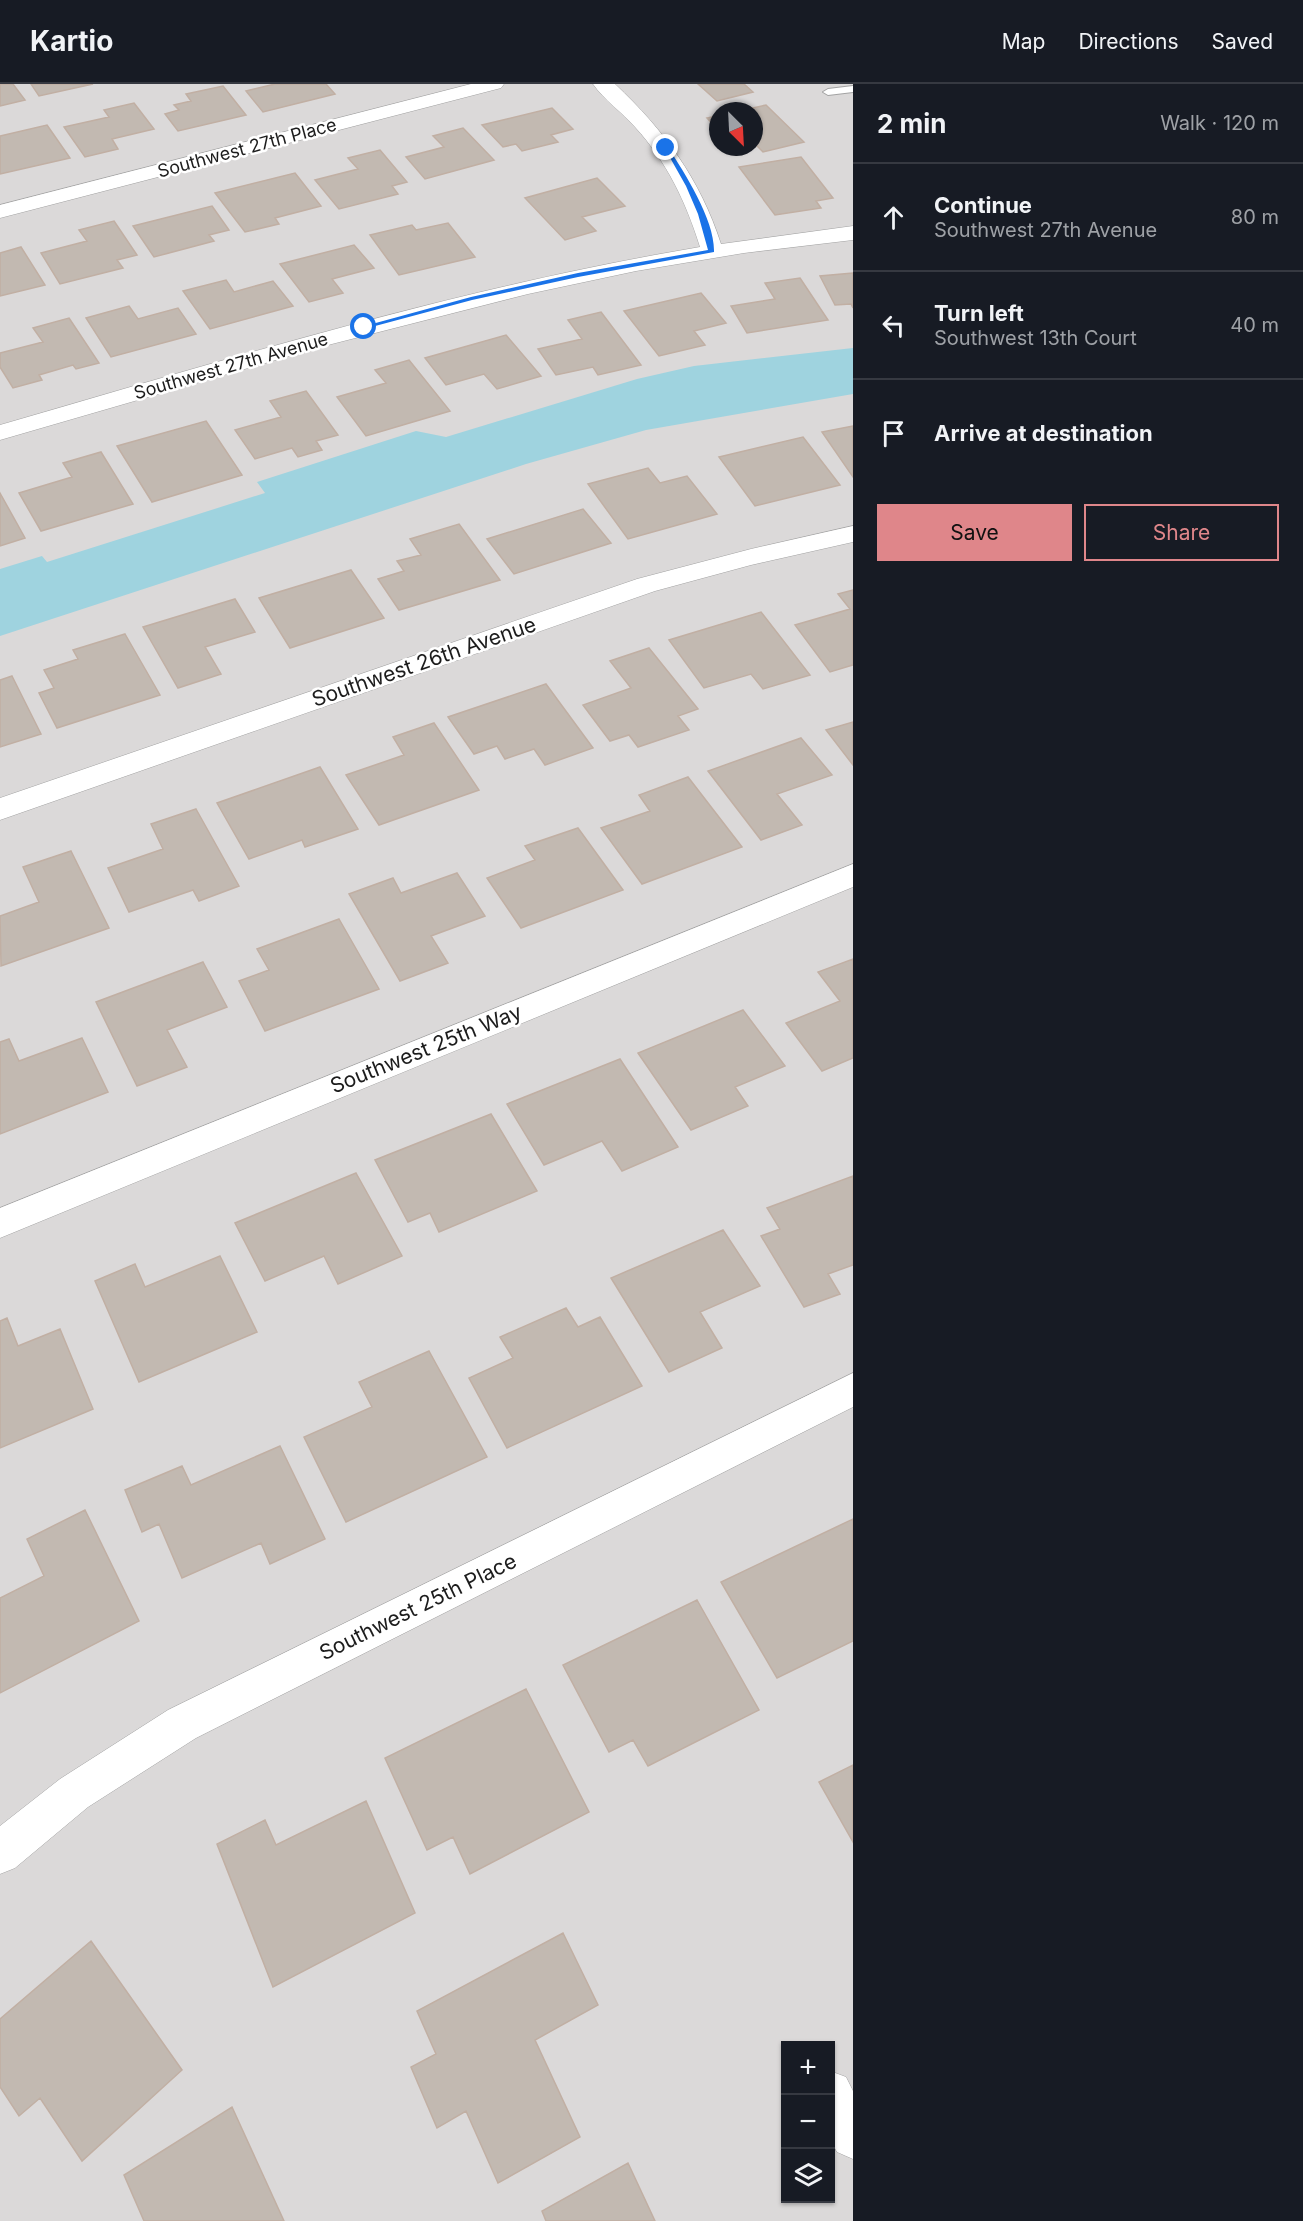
<!DOCTYPE html>
<html lang="en">
<head>
<meta charset="utf-8">
<style>
	:root { --surface:#171b24; --page:#20242c; --text:#f1f3f6; --muted:#9ea1a6; --line:#363941; --accent:#df868a }
	body { margin:0; font-family:Inter,sans-serif; background:var(--page); color:var(--text) }
	.controls { position:absolute; right:18px; bottom:18px; display:grid; overflow:hidden; border-radius:0px; box-shadow:0 2px 4px #0004 }
	.controls button { width:54px; height:54px; display:grid; place-items:center; padding:0; border:0; border-bottom:2px solid var(--line); background:var(--surface); color:var(--text); font:30px sans-serif }
	.compass { position:absolute; left:709px; top:18px; width:54px; height:54px; border-radius:50%; background:var(--surface); box-shadow:0 2px 4px #0004; rotate:156deg }
	.stop { position:absolute; width:18px; height:18px; margin:-14px; border:4px solid #1a73e8; border-radius:50%; background:#fff }
	.stop.end { background:#1a73e8; border-color:#fff; box-shadow:0 2px 6px #0008 }
	.list { margin:0; padding:0; list-style:none }
	h2 { display:flex; justify-content:space-between; align-items:center; height:78px; margin:0; padding:0 24px; font-size:26px }
	h2 small { font-size:20px; font-weight:400; color:var(--muted) }
	.list li { display:grid; grid-template-columns:39px 1fr auto; gap:18px; align-items:center; box-sizing:border-box; height:108px; padding:0 24px; border-top:2px solid var(--line) }
	.list b { display:block; font-size:22px; white-space:nowrap }
	.list p { margin:0; font-size:20px; white-space:nowrap; color:var(--muted) }
	.list em { font-size:20px; font-style:normal; color:var(--muted) }
	.actions { display:flex; gap:12px; padding:18px 24px }
	.actions a { flex:1; padding:14px 0; border:2px solid var(--accent); border-radius:0px; text-align:center; font-size:21px; color:var(--accent) }
	.actions .main { background:var(--accent); color:#111 }
	.icon { flex:none; width:33px; height:33px; fill:none; stroke:currentColor; stroke-width:2; stroke-linecap:round; stroke-linejoin:round }
	.map { position:relative; flex:none; width:853px; height:2137px; overflow:hidden }
	header { display:flex; align-items:center; gap:36px; box-sizing:border-box; height:84px; padding:0 30px; background:var(--surface); border-bottom:2px solid var(--line) }
	header strong { font-size:28px }
	nav { display:flex; gap:33px; margin-inline-start:auto; font-size:21px }
	main { display:flex }
	aside { flex:1; background:var(--surface) }
	.map>svg:first-child { display:block }
	.residential { fill:#dbd9d9; fill-rule:evenodd }
	.water { fill:#9fd3df }
	.building { fill:#c2b9b1; stroke:#c1afa3; stroke-width:1.5 }
	.lines { fill:none; stroke-linecap:round; stroke-linejoin:round }
	.lane-casing { stroke:#a3a3a3; stroke-width:2 }
	.street-casing { stroke:#a3a3a3; stroke-width:1 }
	.lane { fill:#fff; fill-rule:evenodd }
	.street { fill:#fff; fill-rule:evenodd }
	.route { fill:#1a73e8 }
	.labels { text-anchor:middle; stroke-width:5; stroke-linejoin:round; paint-order:stroke }
	.far-street-label { font-size:18px; fill:#1c1c1c; stroke:#fff }
	.street-label { font-size:21px; fill:#1c1c1c; stroke:#fff }
</style>
</head>
<body>
<header>
<strong>Kartio</strong>
<nav><a>Map</a><a>Directions</a><a>Saved</a></nav>
</header>
<main>
<div class="map">
<svg width="853" height="2137" viewBox="0 0 853 2137">
	<rect width="100%" height="100%" fill="#eeeae1"/>
	<path class="residential" d="M0 0H853V2137H0ZM718 27H754V63H718ZM786 1962H830V2114H786Z"/>
	<path class="water" d="M853 264V310L646 346 526 380 0 552V485L42 472 47 478 265 409 257 398 416 347 446 353 637 295 694 282Z"/>
	<path class="building" d="M0 0H13L25 16 0 22Z
		M31 0H93L39 12Z
		M275 0H326L335 10 263 28 246 7Z
		M698 0H744L753 8 717 17Z
		M223 2 246 31 178 47 165 30 179 26 174 21 191 17 186 10Z
		M134 19 154 45 112 55 118 65 85 73 64 43 109 33 104 26Z
		M766 21 804 58 763 68 754 59V27H739Z
		M552 24 573 45 551 51 558 58 522 67 516 60 503 63 482 41Z
		M718 32V46L707 34Z
		M47 41 70 74 0 90V52Z
		M463 44 494 76 425 95 406 73 444 63 433 52Z
		M380 66 407 98 392 102 398 110 339 125 315 96 358 85 348 74Z
		M801 73 833 114 816 117 821 124 775 131 739 83Z
		M295 89 321 122 275 134 279 140 245 148 215 109Z
		M597 94 625 122 582 133 596 147 565 156 525 114Z
		M212 122 229 146 209 151 214 157 154 173 133 142Z
		M114 137 137 171 117 176 123 184 60 200 41 169 87 157 79 146Z
		M448 139 475 173 399 191 370 151 412 141 416 146Z
		M354 161 374 184 332 195 343 209 309 218 280 180Z
		M21 163 45 201 0 212V169Z
		M853 189V224L851 220 835 221 820 192Z
		M800 194 828 236 747 249 731 222 775 215 765 199Z
		M226 196 234 208 273 197 293 222 210 245 183 207Z
		M701 209 726 239 694 247 705 261 659 272 624 227Z
		M129 222 138 235 178 224 196 250 111 273 86 234Z
		M601 228 641 281 598 291 593 283 556 291 538 265 582 255 568 236Z
		M69 234 99 279 76 285 73 281 39 291 42 296 13 304 0 283V269L43 258 33 244Z
		M506 251 541 292 497 305 484 290 446 301 425 274Z
		M409 276 450 327 366 352 337 313 386 299 375 286Z
		M306 307 338 351 316 357 322 366 298 373 292 364 255 375 235 346 281 333 270 317Z
		M206 337 242 391 152 418 117 362Z
		M853 342V393L822 348Z
		M803 353 840 401 755 422 719 373Z
		M101 368 133 420 41 447 19 409 72 393 63 379Z
		M648 384 660 399 687 392 717 430 628 455 588 400Z
		M0 409 25 454 0 462Z
		M583 425 611 459 514 490 487 455Z
		M459 440 500 496 399 526 378 495 404 487 397 477 421 471 410 455Z
		M351 486 384 534 290 564 259 514Z
		M853 506V581L830 588 795 541 850 525 838 510Z
		M235 515 255 548 205 563 221 590 178 604 143 543Z
		M761 528 810 591 763 605 751 590 704 604 669 556Z
		M125 550 160 611 57 644 39 609 54 604 44 586 78 575 73 566Z
		M649 564 698 625 678 632 689 646 638 663 629 651 610 657 583 621 631 604 610 577Z
		M12 592 41 650 0 663V596Z
		M546 600 593 664 545 681 534 665 505 675 497 662 474 670 448 633Z
		M853 638V681L826 646Z
		M434 639 479 706 379 741 346 691 404 671 393 653Z
		M801 654 832 691 777 710 802 741 761 756 708 687Z
		M320 683 358 745 305 763 302 756 249 775 217 719Z
		M688 693 742 763 642 800 601 744 650 727 639 711Z
		M196 725 239 802 199 817 193 806 129 828 108 784 163 765 151 740Z
		M578 744 623 806 521 844 487 794 535 776 525 762Z
		M71 767 109 844 1 882 0 832 39 818 23 783Z
		M457 789 485 832 431 852 448 879 400 897 349 810 393 794 401 809Z
		M339 835 379 905 265 947 239 897 269 886 257 865Z
		M853 875V974L822 987 786 939 840 917 818 888Z
		M203 878 227 923 167 946 187 983 137 1002 96 918Z
		M743 926 785 982 735 1003 748 1022 691 1046 638 969Z
		M82 954 108 1008 0 1050V958L9 955 19 977Z
		M620 975 678 1063 622 1087 602 1057 544 1081 507 1020Z
		M491 1030 537 1107 439 1148 430 1129 408 1138 375 1076Z
		M356 1089 402 1172 338 1200 324 1172 265 1197 235 1139Z
		M853 1092V1181L828 1190 840 1210 804 1223 761 1152 780 1145 767 1124Z
		M723 1146 760 1202 700 1228 722 1264 669 1288 611 1194Z
		M220 1172 257 1248 139 1298 95 1197 135 1180 145 1203Z
		M566 1224 578 1243 600 1233 642 1302 507 1364 469 1294 513 1274 500 1253Z
		M7 1234 18 1262 60 1245 93 1325 0 1364V1237Z
		M429 1267 487 1373 346 1438 304 1353 372 1323 359 1298Z
		M280 1362 325 1455 270 1480 261 1459 182 1494 159 1440 142 1448 125 1406 182 1382 191 1401Z
		M85 1426 139 1537 0 1609V1514L44 1492 27 1455Z
		M853 1435V1557L777 1594 721 1498Z
		M697 1516 759 1626 648 1682 633 1656 609 1668 563 1581Z
		M526 1605 589 1728 470 1790 453 1753 427 1766 385 1674Z
		M853 1681V1758L819 1698Z
		M366 1717 415 1829 273 1903 217 1760 265 1736 276 1761Z
		M563 1849 598 1921 535 1956 580 2053 498 2099 466 2027 437 2044 411 1983 436 1970 417 1927Z
		M91 1857 182 1986 82 2077 40 2014 19 2032 0 2003V1935Z
		M232 2023 284 2137H144L124 2091Z
		M628 2079 655 2137H546L542 2127Z"/>
	<g class="lines">
		<defs>
			<path id="lane" d="M853 2V8L828 11 823 8 828 5Z"/>
			<path id="street" d="M471 0H504L501 4 0 134V121Z
				M593 0H615C664 46 700 95 721 160L853 142V156L744 169 636 187 528 210 324 262 0 356V341C231 274 462 203 700 163 686 118 667 78 635 43 622 28 604 16 593 0Z
				M853 442V458L751 481 655 507 0 736V714L637 495 751 465Z
				M853 780V803L0 1154V1124Z
				M853 1289V1323L196 1654 88 1723 15 1784 0 1790V1742L60 1695 168 1626Z
				M830 1987 846 1993 853 2007V2075L837 2068 830 2055Z"/>
		</defs>
		<use href="#lane" class="lane-casing"/>
		<use href="#street" class="street-casing"/>
		<use href="#lane" class="lane"/>
		<use href="#street" class="street"/>
	</g>
	<path class="route" d="M664 63H668C685 90 715 136 714 168L578 193 472 216 364 245 361 243 471 213 578 189 708 166 698 130 686 102Z"/>
	<g class="labels">
		<g class="far-street-label">
			<text transform="translate(247 64) rotate(-15)" y="6">Southwest 27th Place</text>
			<text transform="translate(231 282) rotate(-16)" y="6">Southwest 27th Avenue</text>
		</g>
		<g class="street-label">
			<text transform="translate(424 578) rotate(-19)" y="7">Southwest 26th Avenue</text>
			<text transform="translate(426 965) rotate(-22)" y="7">Southwest 25th Way</text>
			<text transform="translate(418 1523) rotate(-26)" y="7">Southwest 25th Place</text>
		</g>
	</g>
</svg>
<div class="controls">
<button>+</button>
<button>−</button>
<button><svg class="icon" aria-label="layers" viewBox="0 0 24 24"><path d="M12 4l9 5-9 5-9-5zM3 14l9 5 9-5"/></svg></button>
</div>
<svg class="compass" viewBox="-18 -18 36 36"><path d="M0-13l5 13h-10z" fill="#e53935"/><path d="M0 13l5-13h-10z" fill="#9ea1a6"/></svg>
<div class="stop" style="left:364px;top:243px"></div>
<div class="stop end" style="left:666px;top:64px"></div>
</div>
<aside>
<h2>2 min<small>Walk · 120 m</small></h2>
<ul class="list">
<li><svg class="icon" aria-label="ahead" viewBox="0 0 24 24"><path d="M12 20V5M6 11l6-6 6 6"/></svg><div><b>Continue</b><p>Southwest 27th Avenue</p></div><em>80 m</em></li>
<li><svg class="icon" aria-label="left" viewBox="0 0 24 24"><path d="M17 20v-9H6M10 6l-5 5 5 5"/></svg><div><b>Turn left</b><p>Southwest 13th Court</p></div><em>40 m</em></li>
<li><svg class="icon" aria-label="arrive" viewBox="0 0 24 24"><path d="M6 21V4h12l-3 4 3 4H6"/></svg><div><b>Arrive at destination</b></div></li>
</ul>
<div class="actions"><a class="main">Save</a><a>Share</a></div>
</aside>
</main>
</body>
</html>
